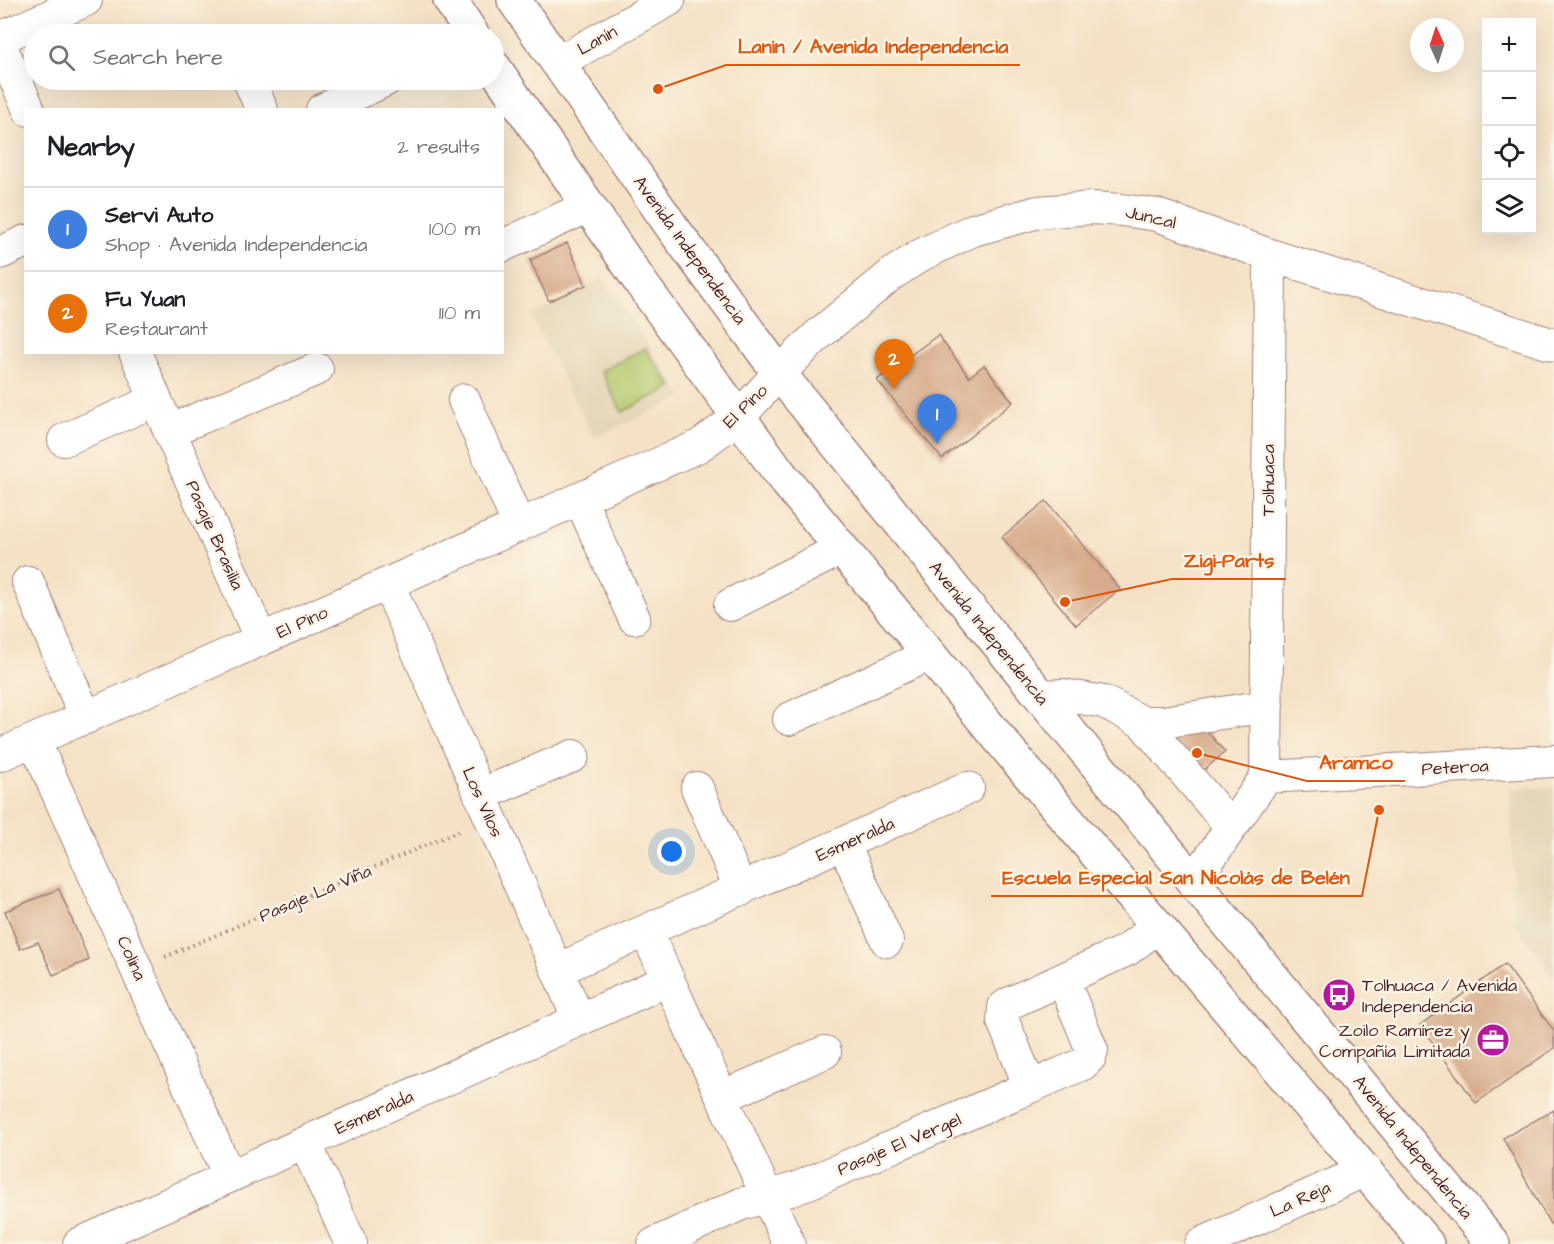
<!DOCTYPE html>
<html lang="en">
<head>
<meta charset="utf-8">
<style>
	:root { --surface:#fff; --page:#f2f2f2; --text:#202124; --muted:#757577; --line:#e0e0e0; --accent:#b5179e }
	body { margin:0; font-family:"Architects Daughter",sans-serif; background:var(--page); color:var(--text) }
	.controls { position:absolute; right:18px; top:18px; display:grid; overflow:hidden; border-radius:0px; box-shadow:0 6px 24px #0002 }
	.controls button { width:54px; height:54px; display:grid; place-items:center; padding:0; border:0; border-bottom:2px solid var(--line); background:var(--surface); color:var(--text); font:30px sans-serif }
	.compass { position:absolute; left:1410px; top:18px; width:54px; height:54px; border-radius:50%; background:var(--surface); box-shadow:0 6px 24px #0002; rotate:357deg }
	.you { position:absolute; left:672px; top:852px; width:21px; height:21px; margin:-15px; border:4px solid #fff; border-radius:50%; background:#1a73e8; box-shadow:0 0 0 9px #1a73e833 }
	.badge { display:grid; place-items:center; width:39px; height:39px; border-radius:50%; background:var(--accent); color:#fff; font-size:20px; font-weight:700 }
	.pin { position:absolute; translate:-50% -50px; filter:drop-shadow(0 2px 3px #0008) }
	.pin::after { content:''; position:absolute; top:32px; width:21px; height:18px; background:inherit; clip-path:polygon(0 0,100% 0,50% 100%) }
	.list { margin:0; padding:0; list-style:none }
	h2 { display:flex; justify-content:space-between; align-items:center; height:78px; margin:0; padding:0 24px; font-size:26px }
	h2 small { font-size:20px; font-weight:400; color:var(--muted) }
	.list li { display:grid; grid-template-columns:39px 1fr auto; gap:18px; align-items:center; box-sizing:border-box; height:84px; padding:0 24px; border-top:2px solid var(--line) }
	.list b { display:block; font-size:22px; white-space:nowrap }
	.list p { margin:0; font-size:20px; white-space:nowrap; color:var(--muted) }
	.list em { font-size:20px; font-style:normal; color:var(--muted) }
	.icon { flex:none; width:33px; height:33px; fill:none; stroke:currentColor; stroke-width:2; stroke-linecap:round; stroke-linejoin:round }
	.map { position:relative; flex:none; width:1554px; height:1244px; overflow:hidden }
	.search { position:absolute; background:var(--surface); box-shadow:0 6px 24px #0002; left:24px; top:24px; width:480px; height:66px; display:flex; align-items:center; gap:15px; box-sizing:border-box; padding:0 21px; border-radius:33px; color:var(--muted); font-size:22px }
	.panel { position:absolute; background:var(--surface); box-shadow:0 6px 24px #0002; left:24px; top:108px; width:480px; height:246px; border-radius:0px }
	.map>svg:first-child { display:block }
	.built { fill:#e4d6b7 }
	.green { fill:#b2c86d; stroke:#7e744c; stroke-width:1.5 }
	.building { fill:#d7ab8b }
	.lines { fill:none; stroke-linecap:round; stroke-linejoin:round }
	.minor-casing { stroke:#a08078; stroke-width:34 }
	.major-casing { stroke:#a08078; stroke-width:36 }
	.path { stroke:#a08078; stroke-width:4; stroke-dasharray:1.5 4.5; stroke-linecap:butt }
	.minor { stroke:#fff; stroke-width:32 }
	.major { stroke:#fff; stroke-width:33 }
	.labels { text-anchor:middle; stroke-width:5; stroke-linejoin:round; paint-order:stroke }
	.street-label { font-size:18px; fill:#4a1f2b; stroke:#fcf5e5 }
	.poi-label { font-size:18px; fill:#4a1f2b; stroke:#fcf5e5; text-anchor:start }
	.leader { fill:none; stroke:#e0560e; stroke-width:2 }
	.callout-dot { fill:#e0560e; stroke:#fcf5e5; stroke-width:2 }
	.callout-label { font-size:20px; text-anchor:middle; font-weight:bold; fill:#e0560e; stroke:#fcf5e5; stroke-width:5; stroke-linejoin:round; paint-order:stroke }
</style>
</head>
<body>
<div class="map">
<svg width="1554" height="1244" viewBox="0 0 1554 1244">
	<rect width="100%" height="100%" fill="#fcf5e5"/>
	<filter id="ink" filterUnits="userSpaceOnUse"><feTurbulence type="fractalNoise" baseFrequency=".0167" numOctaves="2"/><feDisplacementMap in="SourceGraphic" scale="12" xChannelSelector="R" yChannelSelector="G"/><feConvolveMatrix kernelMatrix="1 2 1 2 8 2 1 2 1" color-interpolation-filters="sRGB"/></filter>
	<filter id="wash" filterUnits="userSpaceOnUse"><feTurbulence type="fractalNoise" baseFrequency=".008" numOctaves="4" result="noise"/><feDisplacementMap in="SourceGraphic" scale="24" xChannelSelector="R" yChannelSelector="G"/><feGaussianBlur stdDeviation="1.35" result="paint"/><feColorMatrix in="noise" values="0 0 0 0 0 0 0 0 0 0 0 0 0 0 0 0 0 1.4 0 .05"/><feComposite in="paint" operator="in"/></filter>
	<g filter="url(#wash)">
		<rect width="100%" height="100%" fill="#f5e2c6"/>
		<path class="built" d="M603 278 683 397 594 438 531 316Z
			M1554 787V978L1515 923 1510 788Z"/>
		<path class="green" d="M645 348 673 387 622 412 601 371Z"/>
		<g id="blocks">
			<path class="building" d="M567 243 586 285 549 301 530 260Z
				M938 335 969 377 984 365 1013 402 942 459 877 380Z
				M1046 501 1120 589 1076 625 1002 537Z
				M1194 716 1225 752 1197 776 1166 740Z
				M59 889 89 960 53 975 38 942 20 949 5 911Z
				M1505 964 1554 1031V1048L1476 1103 1420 1025Z
				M1554 1110V1222L1550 1224 1503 1138Z"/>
		</g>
	</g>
	<g filter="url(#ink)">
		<use href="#blocks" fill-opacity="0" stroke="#a08078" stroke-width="1.5"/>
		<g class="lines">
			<defs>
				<path id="minor" d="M0 38 86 0
					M0 44 29 110
					M557 63 669 0
					M249 80 262 110
					M322 110 386 80
					M502 246 589 206
					M0 253 26 241
					M135 352 261 640
					M464 400 519 526
					M169 431 317 369
					M64 440 156 400
					M580 499 634 618
					M28 582 86 718
					M388 584 579 1020
					M730 605 841 549
					M1040 696 1063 695 1104 702 1142 722 1231 827
					M789 719 930 654
					M1142 722H1163L1267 706
					M34 740 229 1176
					M0 755 699 446 738 418 779 373 818 335 892 274 921 255 973 230 1038 212 1093 208 1122 210 1157 215 1270 255 1554 345
					M1266 777 1270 255
					M697 788 741 890
					M480 795 573 756
					M844 844 887 941
					M1194 881 1266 777 1554 761
					M646 931 789 1244
					M557 970 968 788
					M1030 1087 1003 1021 1004 1007 1008 1004 1127 950 1158 926
					M722 1097 825 1052
					M305 1143 351 1244
					M79 1244 668 980
					M654 1244 741 1204 797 1188 1083 1064 1090 1057 1092 1050 1063 980
					M1201 1244 1366 1170"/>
				<path id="major" d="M450 0 472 34
					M514 0 672 227 779 373 1064 725 1493 1244
					M494 67 641 283 781 475 1021 765 1427 1244"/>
			</defs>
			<use href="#minor" class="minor-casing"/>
			<use href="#major" class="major-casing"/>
			<path class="path" d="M165 957 461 830"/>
			<use href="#minor" class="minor"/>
			<use href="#major" class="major"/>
		</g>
	</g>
	<defs>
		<symbol id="bus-disc" viewBox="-11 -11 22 22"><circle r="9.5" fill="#b5179e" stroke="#fcf5e5"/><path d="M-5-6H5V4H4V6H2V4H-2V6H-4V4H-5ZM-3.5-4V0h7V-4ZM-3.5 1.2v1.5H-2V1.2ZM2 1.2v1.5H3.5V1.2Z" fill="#fff"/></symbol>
		<symbol id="office-disc" viewBox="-11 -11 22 22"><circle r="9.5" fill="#b5179e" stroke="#fcf5e5"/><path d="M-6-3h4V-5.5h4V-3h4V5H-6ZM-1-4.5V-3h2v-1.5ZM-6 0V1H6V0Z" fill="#fff"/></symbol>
	</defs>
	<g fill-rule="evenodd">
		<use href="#bus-disc" x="1320" y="976" width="38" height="38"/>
		<use href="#office-disc" x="1474" y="1021" width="38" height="38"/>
	</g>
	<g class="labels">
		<g class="street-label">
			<text transform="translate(597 40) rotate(-29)" y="6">Lanín</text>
			<text transform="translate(1151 217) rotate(13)" y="6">Juncal</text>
			<text transform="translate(690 250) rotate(54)" y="6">Avenida Independencia</text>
			<text transform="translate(745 406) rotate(-44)" y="6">El Pino</text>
			<text transform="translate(1268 480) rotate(-90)" y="6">Tolhuaca</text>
			<text transform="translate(215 535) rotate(66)" y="6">Pasaje Brasilia</text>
			<text transform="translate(302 622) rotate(-24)" y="6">El Pino</text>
			<text transform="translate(989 633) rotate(51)" y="6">Avenida Independencia</text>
			<text transform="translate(1455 767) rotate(-3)" y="6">Peteroa</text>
			<text transform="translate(483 802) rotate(66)" y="6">Los Vilos</text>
			<text transform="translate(855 839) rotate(-24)" y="6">Esmeralda</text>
			<text transform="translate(315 893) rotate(-23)" y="6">Pasaje La Viña</text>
			<text transform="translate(132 958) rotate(66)" y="6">Colina</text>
			<text transform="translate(374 1112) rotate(-24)" y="6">Esmeralda</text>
			<text transform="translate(899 1144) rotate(-23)" y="6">Pasaje El Vergel</text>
			<text transform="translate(1413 1147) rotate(51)" y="6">Avenida Independencia</text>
			<text transform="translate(1300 1199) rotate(-24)" y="6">La Reja</text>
		</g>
		<g class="poi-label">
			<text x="1362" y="991">Tolhuaca / Avenida<tspan x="1362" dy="21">Independencia</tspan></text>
			<text x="1470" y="1036" text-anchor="end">Zoilo Ramírez y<tspan x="1470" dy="21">Compañía Limitada</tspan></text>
		</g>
	</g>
	<path class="leader" d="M658 89L726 65H1020M1065 602L1172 579H1286M1197 753L1307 781H1405M1379 810L1362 896H991"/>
	<g class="callout-dot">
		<circle cx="658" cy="89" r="6"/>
		<circle cx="1065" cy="602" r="6"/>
		<circle cx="1197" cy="753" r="6"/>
		<circle cx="1379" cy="810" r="6"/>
	</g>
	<g class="callout-label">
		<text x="873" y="53">Lanin / Avenida Independencia</text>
		<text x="1229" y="567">Zigi-Parts</text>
		<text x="1356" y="769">Aramco</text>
		<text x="1176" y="884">Escuela Especial San Nicolás de Belén</text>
	</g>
</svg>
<div class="controls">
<button>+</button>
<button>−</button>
<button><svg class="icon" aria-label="locate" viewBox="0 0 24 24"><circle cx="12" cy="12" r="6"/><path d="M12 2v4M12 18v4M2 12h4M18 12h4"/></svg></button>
<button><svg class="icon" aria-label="layers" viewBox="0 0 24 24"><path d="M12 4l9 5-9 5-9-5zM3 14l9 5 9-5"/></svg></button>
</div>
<svg class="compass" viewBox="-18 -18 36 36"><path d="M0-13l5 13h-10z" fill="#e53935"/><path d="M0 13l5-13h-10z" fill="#757577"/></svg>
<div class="you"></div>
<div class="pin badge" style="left:937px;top:444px;background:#3f7fe0">1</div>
<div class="pin badge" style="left:894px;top:389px;background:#e8710a">2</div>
<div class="search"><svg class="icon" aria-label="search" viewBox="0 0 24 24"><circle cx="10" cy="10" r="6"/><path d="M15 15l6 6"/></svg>Search here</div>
<section class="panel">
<h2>Nearby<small>2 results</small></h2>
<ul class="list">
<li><span class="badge" style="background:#3f7fe0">1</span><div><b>Servi Auto</b><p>Shop · Avenida Independencia</p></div><em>100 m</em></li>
<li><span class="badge" style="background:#e8710a">2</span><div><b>Fu Yuan</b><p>Restaurant</p></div><em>110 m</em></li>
</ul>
</section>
</div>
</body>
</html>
